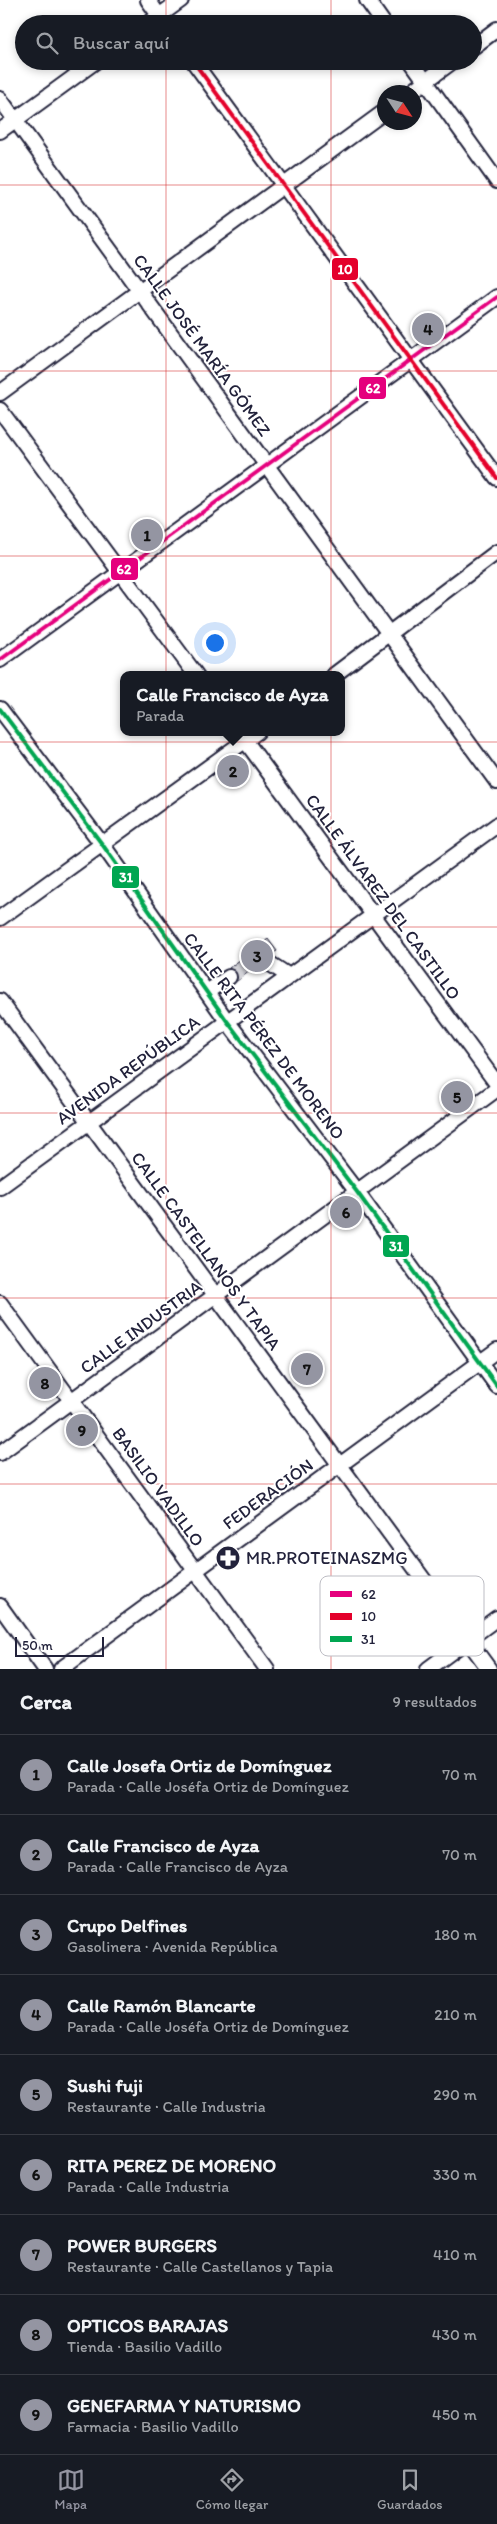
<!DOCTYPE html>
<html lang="es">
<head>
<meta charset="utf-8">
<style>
	:root { --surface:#171b24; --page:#242831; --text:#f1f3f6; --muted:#9ea1a6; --line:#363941; --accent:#9495a2 }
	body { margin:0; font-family:Itim,sans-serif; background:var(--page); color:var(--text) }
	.compass { position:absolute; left:377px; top:85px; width:45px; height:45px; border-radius:50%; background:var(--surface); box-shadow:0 2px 8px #0003; rotate:126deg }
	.scale { position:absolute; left:15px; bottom:12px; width:89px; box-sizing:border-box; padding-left:5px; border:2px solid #22223b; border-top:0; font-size:14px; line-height:18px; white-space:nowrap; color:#22223b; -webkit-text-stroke:4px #fff; paint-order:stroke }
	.you { position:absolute; left:214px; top:642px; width:18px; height:18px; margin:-12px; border:4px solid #fff; border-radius:50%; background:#1a73e8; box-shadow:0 0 0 8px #1a73e833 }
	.badge { display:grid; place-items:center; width:32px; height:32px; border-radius:50%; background:var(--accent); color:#111; font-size:16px; font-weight:700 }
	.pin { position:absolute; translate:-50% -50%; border:2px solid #fff; box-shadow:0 1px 5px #0006 }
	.popup { position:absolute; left:120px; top:671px; width:225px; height:65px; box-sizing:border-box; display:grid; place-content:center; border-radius:10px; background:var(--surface); filter:drop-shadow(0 1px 4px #0005); font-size:16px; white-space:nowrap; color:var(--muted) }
	.popup b { font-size:19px; color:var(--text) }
	.popup::after { content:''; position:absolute; left:50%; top:100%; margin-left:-10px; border:10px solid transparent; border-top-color:var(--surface) }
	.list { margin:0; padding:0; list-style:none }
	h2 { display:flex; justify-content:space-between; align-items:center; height:65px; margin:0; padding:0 20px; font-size:21px }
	h2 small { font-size:16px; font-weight:400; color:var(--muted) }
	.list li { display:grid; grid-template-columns:32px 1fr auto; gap:15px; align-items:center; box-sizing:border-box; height:80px; padding:0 20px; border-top:1px solid var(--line) }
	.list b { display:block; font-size:19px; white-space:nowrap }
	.list p { margin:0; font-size:16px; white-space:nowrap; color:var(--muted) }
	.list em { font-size:16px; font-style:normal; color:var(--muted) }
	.icon { flex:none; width:28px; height:28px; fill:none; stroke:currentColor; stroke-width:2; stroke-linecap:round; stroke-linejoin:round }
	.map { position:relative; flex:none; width:497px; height:1669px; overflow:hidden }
	.search { position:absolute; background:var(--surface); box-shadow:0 2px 8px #0003; left:15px; right:15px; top:15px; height:55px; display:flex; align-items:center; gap:12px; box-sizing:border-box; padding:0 18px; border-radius:28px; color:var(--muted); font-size:19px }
	.sheet { height:785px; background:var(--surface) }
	nav { display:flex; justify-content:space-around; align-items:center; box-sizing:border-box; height:70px; border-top:1px solid var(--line); background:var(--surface); font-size:14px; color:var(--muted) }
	nav a { display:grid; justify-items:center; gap:2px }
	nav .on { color:var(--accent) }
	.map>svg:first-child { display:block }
	.building { fill:#c8c8cf; stroke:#22223b }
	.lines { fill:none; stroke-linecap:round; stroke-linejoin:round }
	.minor-tunnel { stroke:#d3d3d8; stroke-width:14; stroke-dasharray:14 7; stroke-linecap:butt }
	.minor-casing { stroke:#22223b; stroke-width:18 }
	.minor { stroke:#fff; stroke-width:14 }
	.bus-1-casing { stroke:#fff; stroke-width:8 }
	.bus-2-casing { stroke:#fff; stroke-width:8 }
	.bus-3-casing { stroke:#fff; stroke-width:8 }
	.bus-1 { stroke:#e5007d; stroke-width:4 }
	.bus-2 { stroke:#e4002b; stroke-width:4 }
	.bus-3 { stroke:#00a651; stroke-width:4 }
	.grid { fill:none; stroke:#d62828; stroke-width:1; stroke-opacity:0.55 }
	.labels { text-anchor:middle; stroke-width:4; stroke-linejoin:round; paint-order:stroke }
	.street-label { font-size:18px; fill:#22223b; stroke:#fff }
	.poi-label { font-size:18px; fill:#22223b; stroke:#fff; text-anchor:start }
	.key { fill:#fff; stroke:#bdbdc4; stroke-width:1 }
	.key-label { font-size:14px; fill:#22223b }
	.line-badge { stroke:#fff; stroke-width:2 }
	.badge-label { font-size:14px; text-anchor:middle; font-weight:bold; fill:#fff }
</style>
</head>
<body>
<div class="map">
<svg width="497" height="1669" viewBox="0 0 497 1669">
	<rect width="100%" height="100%" fill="#fff"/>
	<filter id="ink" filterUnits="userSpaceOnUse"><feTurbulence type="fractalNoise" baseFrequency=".02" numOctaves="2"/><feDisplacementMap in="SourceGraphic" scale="10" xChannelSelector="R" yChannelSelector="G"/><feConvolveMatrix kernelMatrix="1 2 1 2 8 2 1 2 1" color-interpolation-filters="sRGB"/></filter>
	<g filter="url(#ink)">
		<path class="building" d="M268 939 277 951 271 955 260 953 256 955 254 960 255 967 237 981 236 973 229 968Z"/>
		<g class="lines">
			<path class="minor-tunnel" d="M229 977 252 964 262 962"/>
			<defs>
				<path id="minor" d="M148 0 165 24
					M367 0 384 24
					M148 24 181 0
					M473 47 497 29
					M193 61 497 478
					M411 61 497 181
					M411 92 453 61
					M0 99 497 782
					M0 131 96 61
					M0 393 384 112
					M0 410 196 675
					M0 660 497 297
					M334 675 497 552
					M0 709 102 844 227 1021 357 1192 497 1386
					M239 732 497 1084
					M0 918 257 732
					M262 962 272 965 289 976
					M207 992 229 977
					M0 1001 489 1669
					M0 1187 497 825
					M0 1303 267 1669
					M0 1453 497 1089
					M0 1606 45 1669
					M61 1669 497 1350
					M428 1669 497 1618"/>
			</defs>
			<use href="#minor" class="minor-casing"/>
			<use href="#minor" class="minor"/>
			<defs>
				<path id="bus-1" d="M0 660 497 297"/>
				<path id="bus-2" d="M193 61 497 478"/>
				<path id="bus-3" d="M0 709 102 844 227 1021 357 1192 497 1386"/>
			</defs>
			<use href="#bus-1" class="bus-1-casing"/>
			<use href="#bus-2" class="bus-2-casing"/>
			<use href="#bus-3" class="bus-3-casing"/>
			<use href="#bus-1" class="bus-1"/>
			<use href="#bus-2" class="bus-2"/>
			<use href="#bus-3" class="bus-3"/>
		</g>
	</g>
	<path class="grid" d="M166 0V24M331 0V24M166 61V1669M331 61V1669M0 185H497M0 371H497M0 556H497M0 742H497M0 927H497M0 1113H497M0 1298H497M0 1484H497"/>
	<defs>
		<symbol id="pharmacy-disc" viewBox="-11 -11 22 22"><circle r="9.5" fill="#22223b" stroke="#fff"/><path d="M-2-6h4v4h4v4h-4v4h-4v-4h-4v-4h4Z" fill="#fff"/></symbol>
	</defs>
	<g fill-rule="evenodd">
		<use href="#pharmacy-disc" x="214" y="1544" width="28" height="28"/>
	</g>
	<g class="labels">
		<g class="street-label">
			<text transform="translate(202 345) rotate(54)" y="6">CALLE JOSÉ MARÍA GÓMEZ</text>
			<text transform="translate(383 897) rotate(54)" y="6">CALLE ÁLVAREZ DEL CASTILLO</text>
			<text transform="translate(264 1036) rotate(53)" y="6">CALLE RITA PÉREZ DE MORENO</text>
			<text transform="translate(128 1070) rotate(-36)" y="6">AVENIDA REPÚBLICA</text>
			<text transform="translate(206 1251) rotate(54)" y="6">CALLE CASTELLANOS Y TAPIA</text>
			<text transform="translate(141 1327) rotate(-36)" y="6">CALLE INDUSTRIA</text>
			<text transform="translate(158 1487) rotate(54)" y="6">BASILIO VADILLO</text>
			<text transform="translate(268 1494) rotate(-36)" y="6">FEDERACIÓN</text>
		</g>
		<g class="poi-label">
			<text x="246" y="1564">MR.PROTEINASZMG</text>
		</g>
	</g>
	<rect x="320" y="1576" width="164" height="80" rx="8" class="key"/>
	<rect x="330" y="1591" width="22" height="6" fill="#e5007d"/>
	<rect x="330" y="1613" width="22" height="7" fill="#e4002b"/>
	<rect x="330" y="1636" width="22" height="6" fill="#00a651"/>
	<g class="key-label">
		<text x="361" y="1599">62</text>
		<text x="361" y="1621">10</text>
		<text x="361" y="1644">31</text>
	</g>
	<g class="line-badge">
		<rect x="331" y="257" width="28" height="24" rx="5" fill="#e4002b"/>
		<rect x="358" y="376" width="29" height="24" rx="5" fill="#e5007d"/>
		<rect x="110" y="557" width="29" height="24" rx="5" fill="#e5007d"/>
		<rect x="111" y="865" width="29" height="24" rx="5" fill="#00a651"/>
		<rect x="382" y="1234" width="28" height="24" rx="5" fill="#00a651"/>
	</g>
	<g class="badge-label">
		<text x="345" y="274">10</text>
		<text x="373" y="393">62</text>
		<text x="124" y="574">62</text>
		<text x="126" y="882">31</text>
		<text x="396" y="1251">31</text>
	</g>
</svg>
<svg class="compass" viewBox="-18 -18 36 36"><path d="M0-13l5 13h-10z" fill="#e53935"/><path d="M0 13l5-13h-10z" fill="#9ea1a6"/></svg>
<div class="scale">50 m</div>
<div class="you"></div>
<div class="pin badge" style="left:147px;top:535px">1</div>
<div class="pin badge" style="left:233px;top:771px">2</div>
<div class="popup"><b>Calle Francisco de Ayza</b>Parada</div>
<div class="pin badge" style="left:257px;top:956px">3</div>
<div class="pin badge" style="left:428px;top:329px">4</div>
<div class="pin badge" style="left:457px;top:1097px">5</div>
<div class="pin badge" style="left:346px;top:1212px">6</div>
<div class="pin badge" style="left:307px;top:1369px">7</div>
<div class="pin badge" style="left:45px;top:1383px">8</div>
<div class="pin badge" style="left:82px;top:1430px">9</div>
<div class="search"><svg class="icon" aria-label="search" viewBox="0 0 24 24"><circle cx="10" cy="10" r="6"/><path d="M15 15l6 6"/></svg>Buscar aquí</div>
</div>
<section class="sheet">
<h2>Cerca<small>9 resultados</small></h2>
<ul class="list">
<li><span class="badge">1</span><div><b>Calle Josefa Ortiz de Domínguez</b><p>Parada · Calle Joséfa Ortiz de Domínguez</p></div><em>70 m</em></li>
<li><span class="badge">2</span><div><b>Calle Francisco de Ayza</b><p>Parada · Calle Francisco de Ayza</p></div><em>70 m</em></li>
<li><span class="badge">3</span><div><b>Crupo Delfines</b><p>Gasolinera · Avenida República</p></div><em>180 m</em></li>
<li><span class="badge">4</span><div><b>Calle Ramón Blancarte</b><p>Parada · Calle Joséfa Ortiz de Domínguez</p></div><em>210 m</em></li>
<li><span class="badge">5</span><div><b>Sushi fuji</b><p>Restaurante · Calle Industria</p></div><em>290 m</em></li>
<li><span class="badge">6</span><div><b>RITA PEREZ DE MORENO</b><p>Parada · Calle Industria</p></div><em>330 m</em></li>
<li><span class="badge">7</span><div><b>POWER BURGERS</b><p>Restaurante · Calle Castellanos y Tapia</p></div><em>410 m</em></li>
<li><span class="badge">8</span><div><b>OPTICOS BARAJAS</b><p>Tienda · Basilio Vadillo</p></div><em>430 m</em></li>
<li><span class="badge">9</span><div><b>GENEFARMA Y NATURISMO</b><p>Farmacia · Basilio Vadillo</p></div><em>450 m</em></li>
</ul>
</section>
<nav>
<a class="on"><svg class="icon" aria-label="map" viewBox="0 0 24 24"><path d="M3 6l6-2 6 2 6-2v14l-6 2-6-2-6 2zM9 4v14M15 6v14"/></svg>Mapa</a>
<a><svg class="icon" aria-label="directions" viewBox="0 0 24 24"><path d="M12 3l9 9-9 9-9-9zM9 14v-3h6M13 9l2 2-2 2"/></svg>Cómo llegar</a>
<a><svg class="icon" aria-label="saved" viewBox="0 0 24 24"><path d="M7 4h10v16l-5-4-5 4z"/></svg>Guardados</a>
</nav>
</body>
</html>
